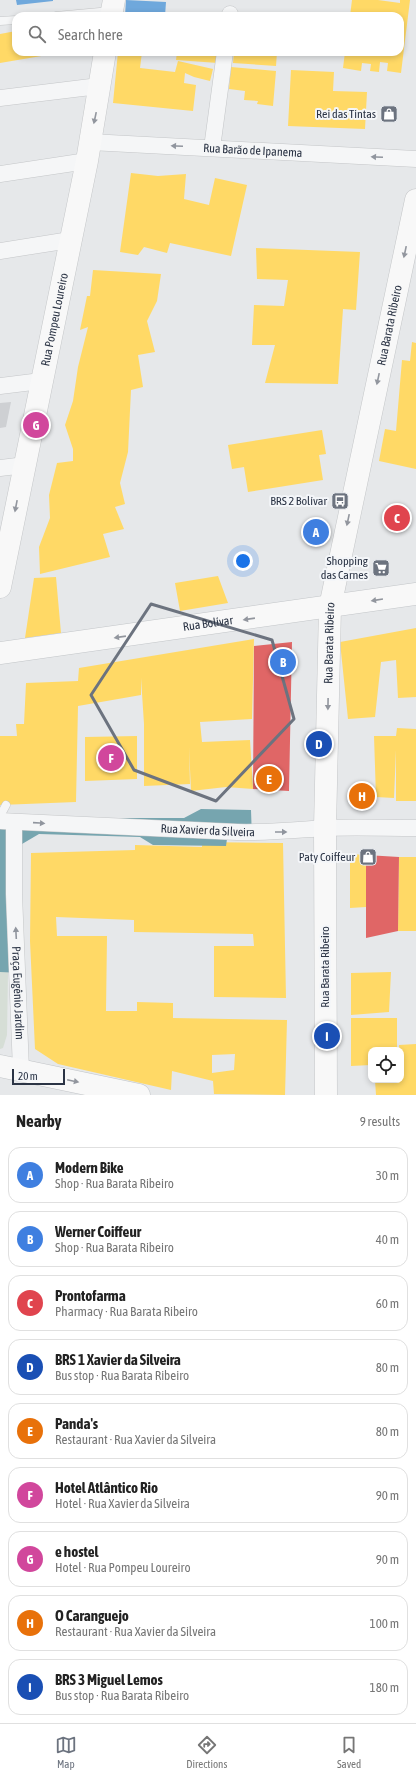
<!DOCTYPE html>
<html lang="en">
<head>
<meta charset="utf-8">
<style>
	:root { --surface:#fff; --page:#f6f6f6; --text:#222; --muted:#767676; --line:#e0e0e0; --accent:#6c737f }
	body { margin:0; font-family:"Asap Condensed",sans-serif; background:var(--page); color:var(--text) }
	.controls { position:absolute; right:12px; bottom:12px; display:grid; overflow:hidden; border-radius:8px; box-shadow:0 2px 6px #0003 }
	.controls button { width:36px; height:36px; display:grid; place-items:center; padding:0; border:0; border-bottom:1px solid var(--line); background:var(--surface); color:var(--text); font:20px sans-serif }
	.scale { position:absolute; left:12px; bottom:10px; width:53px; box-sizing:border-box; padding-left:4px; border:2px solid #2b3445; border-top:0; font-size:11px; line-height:14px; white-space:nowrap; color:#2b3445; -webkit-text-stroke:3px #f4f6f9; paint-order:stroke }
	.you { position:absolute; left:243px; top:561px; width:14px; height:14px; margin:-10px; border:3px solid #fff; border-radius:50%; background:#1a73e8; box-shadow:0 0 0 6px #1a73e833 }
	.badge { display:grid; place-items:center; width:26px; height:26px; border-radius:50%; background:var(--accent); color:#fff; font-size:13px; font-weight:700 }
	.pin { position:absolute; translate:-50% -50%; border:2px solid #fff; box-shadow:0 1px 4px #0006 }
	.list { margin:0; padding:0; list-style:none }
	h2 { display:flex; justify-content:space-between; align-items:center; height:52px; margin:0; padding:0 16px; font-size:17px }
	h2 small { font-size:13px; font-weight:400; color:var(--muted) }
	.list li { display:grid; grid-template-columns:26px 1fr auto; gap:12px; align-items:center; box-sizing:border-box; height:56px; margin:0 8px 8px; padding:0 8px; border:1px solid var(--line); border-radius:12px }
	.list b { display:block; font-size:15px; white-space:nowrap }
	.list p { margin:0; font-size:13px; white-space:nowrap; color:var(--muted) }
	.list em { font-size:13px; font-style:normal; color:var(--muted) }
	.icon { flex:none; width:22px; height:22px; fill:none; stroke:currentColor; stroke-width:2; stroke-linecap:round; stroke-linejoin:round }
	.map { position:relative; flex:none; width:416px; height:1095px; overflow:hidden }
	.search { position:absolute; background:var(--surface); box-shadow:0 2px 6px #0003; left:12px; right:12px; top:12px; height:44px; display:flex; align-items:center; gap:10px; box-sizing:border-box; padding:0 14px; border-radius:12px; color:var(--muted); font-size:15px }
	.sheet { height:628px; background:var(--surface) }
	nav { display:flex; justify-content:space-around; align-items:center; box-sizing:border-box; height:56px; border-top:1px solid var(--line); background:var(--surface); font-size:11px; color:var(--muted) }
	nav a { display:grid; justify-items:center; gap:2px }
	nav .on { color:var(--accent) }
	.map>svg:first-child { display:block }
	.green { fill:#d6ded6 }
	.homes { fill:#ffd966; fill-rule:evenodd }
	.shops { fill:#e06666 }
	.schools { fill:#6fa8dc }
	.public { fill:#76a5af }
	.building { fill:#ced0d3 }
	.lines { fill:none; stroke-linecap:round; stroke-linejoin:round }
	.lane-casing { stroke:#c4c6c8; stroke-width:9 }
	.street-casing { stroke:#c4c6c8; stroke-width:17 }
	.secondary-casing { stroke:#c4c6c8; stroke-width:23 }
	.primary-casing { stroke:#c2c5c8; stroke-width:23 }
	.lane { stroke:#f5f6f7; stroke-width:8 }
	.street { stroke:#f5f6f7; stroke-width:16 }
	.secondary { stroke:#f8f8f8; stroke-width:22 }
	.primary { stroke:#f8f8f8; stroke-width:22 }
	.oneway { fill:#92969e }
	.oneway2 { fill:#90959e }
	.marked { fill:none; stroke:#6c737f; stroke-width:3; stroke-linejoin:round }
	.labels { text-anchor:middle; stroke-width:4; stroke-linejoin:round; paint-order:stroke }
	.poi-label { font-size:12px; fill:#2b3445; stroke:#f4f6f9; text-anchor:end }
	.street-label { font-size:12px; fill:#2b3445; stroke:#f4f6f9 }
</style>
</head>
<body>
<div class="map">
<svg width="416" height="1095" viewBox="0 0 416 1095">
	<rect width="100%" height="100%" fill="#e6e8ea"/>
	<path class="green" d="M0 898 9 911 7 1035 3 1048 0 1049Z"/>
	<path class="homes" d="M352 0H378L400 3V0H410L401 73 387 71 388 63 380 62 379 72 370 71 371 64 362 63 361 71 343 68 345 52H400V16H350Z
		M183 12 213 15V16H183Z
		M236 12 272 15V16H236Z
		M16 31V52L59 53 0 63V34Z
		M118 52H142L140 68 175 72 178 61 213 69 210 81 194 77 185 73 184 83 196 85 193 111 113 103Z
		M177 52H219L218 63 176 60Z
		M234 52H277L276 66 233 63Z
		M231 67 276 71 273 106 257 104 258 101 244 100 245 91 229 89Z
		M291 70 334 72 333 91 367 92 365 129 288 126Z
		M131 173 158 176 186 174 184 199 209 205 215 178 247 185 231 256 170 243 167 253 144 247 138 255 120 252Z
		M256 248 360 252 356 310 343 309 338 384 265 383 275 345H252L254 305 284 306 288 280 257 279Z
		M93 270 161 274 157 301 147 321 155 352 138 355 143 387 131 390 128 452 120 483 125 504 115 507 124 529 103 534 110 557 40 574 39 547 50 518 49 495 57 463 73 461V449L65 425 73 401 78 367 88 327 80 330 87 296H90Z
		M412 342 416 343V469L379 461 385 429 396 431 402 360 410 361Z
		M322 430 326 454 319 455 323 480 248 492 244 467 232 469 228 445Z
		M218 576 228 603 180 611 175 583Z
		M56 577 61 633 25 638 34 578Z
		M416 628V697L398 698 396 660 381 662 375 717 348 719 340 642Z
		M254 639 252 719 200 722 202 742 250 740 253 789 226 787 191 791 189 747 190 784 144 786V724L141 678V695L78 706 76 802 0 805V736H17L16 724H24L26 683 78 681 79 668Z
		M397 728 416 729V801H396V750L394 798 376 797 374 736H396Z
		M137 736V779L85 781V737Z
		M202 842 283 843 286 998 214 997V946H254L253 934 134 932V920L56 917 57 936H107L106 1011H137V1002L173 1003V1018L287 1020 285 1095 214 1094 213 1081 172 1071 171 1090 58 1064 35 1049 30 941 31 853 135 850V845L202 847ZM235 1054 234 1070 212 1073V1055Z
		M350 854 366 855V907L350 908Z
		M399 857H416V931H398Z
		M391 972 389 1012 351 1015V973Z
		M351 1018H397V1050H371V1065L351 1066Z
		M416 1044V1095H376L375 1080H401L399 1045Z"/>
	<path class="shops" d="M292 642 289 791 253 789 254 646Z
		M366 855 399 857 398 931 366 938Z"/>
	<path class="schools" d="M16 0H53V1L17 5Z
		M126 0 166 2 165 16H125Z"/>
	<path class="public" d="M201 809 251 810 252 839H227L226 846 153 845 140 837 39 834 22 844V973L0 972V818H184Z"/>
	<path class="building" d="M11 402 6 427 0 428V403Z"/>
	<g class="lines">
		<defs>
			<path id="lane" d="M56 16 111 11
				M0 21 16 20
				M0 816 6 805"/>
			<g id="street">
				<path d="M230 16V14"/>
				<path d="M0 98 99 86"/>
				<path id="s1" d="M90 142 416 159"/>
				<path d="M212 148 225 52"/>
				<path d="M0 174 87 161"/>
				<path d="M0 251 70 240"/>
				<path d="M0 386 41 381"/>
				<path d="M0 468 25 465"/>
				<path id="s2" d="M0 821C79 825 158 828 237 832 266 833 295 830 325 828 355 827 386 828 416 828"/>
				<path id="s3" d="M14 822V894L21 1070"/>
			</g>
			<g id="secondary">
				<path d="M111 16 114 0"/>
				<path id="s4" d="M0 587 87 161 105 52"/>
				<path id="s5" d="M326 1095 325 828 330 607 416 200"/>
			</g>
			<g id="primary">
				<path id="s6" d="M0 653 416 594"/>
				<path d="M0 1066 139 1095"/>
			</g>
		</defs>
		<use href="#lane" class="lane-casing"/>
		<use href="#street" class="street-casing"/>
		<use href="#secondary" class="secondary-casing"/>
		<use href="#primary" class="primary-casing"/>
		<use href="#lane" class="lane"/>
		<use href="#street" class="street"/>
		<use href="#secondary" class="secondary"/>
		<use href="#primary" class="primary"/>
	</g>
	<defs><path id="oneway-solid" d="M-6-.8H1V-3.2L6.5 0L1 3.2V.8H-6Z"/></defs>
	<g class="oneway">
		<use href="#oneway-solid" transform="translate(95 118) rotate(102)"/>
		<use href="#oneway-solid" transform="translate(405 252) rotate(102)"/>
		<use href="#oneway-solid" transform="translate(378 379) rotate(102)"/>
		<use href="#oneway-solid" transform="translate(16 506) rotate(101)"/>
		<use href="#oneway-solid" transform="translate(348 520) rotate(102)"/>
		<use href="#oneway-solid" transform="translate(377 600) rotate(171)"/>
		<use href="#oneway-solid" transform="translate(249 619) rotate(172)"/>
		<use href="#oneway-solid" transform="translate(120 637) rotate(172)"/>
		<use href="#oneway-solid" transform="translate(328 704) rotate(91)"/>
		<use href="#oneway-solid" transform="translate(73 1081) rotate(12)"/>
	</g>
	<g class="oneway2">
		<use href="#oneway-solid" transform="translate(177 146) rotate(-177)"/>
		<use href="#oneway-solid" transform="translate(377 157) rotate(-177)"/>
		<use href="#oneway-solid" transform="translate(39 823) rotate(4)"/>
		<use href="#oneway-solid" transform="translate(281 832)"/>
		<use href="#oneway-solid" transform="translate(16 933) rotate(-93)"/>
	</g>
	<path class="marked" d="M151 604 272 640 294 719 216 801 134 770 91 695Z"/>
	<defs>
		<symbol id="shop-square" viewBox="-11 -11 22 22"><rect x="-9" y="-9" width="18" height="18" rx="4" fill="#6c737f" stroke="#f4f6f9"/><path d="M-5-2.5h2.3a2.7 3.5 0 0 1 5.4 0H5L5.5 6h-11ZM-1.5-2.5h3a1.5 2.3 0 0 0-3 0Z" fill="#fff"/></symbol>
		<symbol id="bus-square" viewBox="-11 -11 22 22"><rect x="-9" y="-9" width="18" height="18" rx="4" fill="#6c737f" stroke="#f4f6f9"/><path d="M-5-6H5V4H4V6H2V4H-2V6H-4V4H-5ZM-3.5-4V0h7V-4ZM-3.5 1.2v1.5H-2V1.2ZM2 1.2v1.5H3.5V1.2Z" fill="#fff"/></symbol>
		<symbol id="supermarket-square" viewBox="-11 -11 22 22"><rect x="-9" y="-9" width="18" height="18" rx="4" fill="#6c737f" stroke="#f4f6f9"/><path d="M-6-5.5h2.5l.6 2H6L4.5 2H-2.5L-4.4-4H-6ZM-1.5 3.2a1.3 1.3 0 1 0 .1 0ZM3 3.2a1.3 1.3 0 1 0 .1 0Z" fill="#fff"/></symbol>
	</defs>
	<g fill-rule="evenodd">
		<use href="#shop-square" x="379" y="104" width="20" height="20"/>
		<use href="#bus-square" x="330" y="491" width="20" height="20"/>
		<use href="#supermarket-square" x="371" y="558" width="20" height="20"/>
		<use href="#shop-square" x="358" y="847" width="20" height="20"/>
	</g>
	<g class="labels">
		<g class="poi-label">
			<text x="376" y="118">Rei das Tintas</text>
			<text x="327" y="505">BRS 2 Bolívar</text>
			<text x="368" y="565">Shopping<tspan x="368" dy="14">das Carnes</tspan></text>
			<text x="355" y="861">Paty Coiffeur</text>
		</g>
		<g class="street-label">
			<text dy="4" stroke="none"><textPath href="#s1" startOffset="163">Rua Barão de Ipanema</textPath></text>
			<text dy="4" stroke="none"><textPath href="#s4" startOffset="273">Rua Pompeu Loureiro</textPath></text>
			<text dy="4" stroke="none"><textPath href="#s5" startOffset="776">Rua Barata Ribeiro</textPath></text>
			<text dy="4" stroke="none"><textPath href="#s6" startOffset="210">Rua Bolívar</textPath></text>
			<text dy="4" stroke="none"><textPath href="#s5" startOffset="452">Rua Barata Ribeiro</textPath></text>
			<text dy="4" stroke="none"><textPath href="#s2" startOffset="208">Rua Xavier da Silveira</textPath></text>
			<text transform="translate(325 967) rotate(-90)" y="4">Rua Barata Ribeiro</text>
			<text dy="4" stroke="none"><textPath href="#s3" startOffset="171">Praça Eugênio Jardim</textPath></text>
		</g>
	</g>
</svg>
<div class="controls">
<button><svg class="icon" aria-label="locate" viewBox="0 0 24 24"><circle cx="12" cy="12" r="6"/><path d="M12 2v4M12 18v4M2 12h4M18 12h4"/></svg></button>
</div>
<div class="scale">20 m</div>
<div class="you"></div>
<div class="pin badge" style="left:316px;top:532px;background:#3f7fe0">A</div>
<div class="pin badge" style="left:283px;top:662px;background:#3f7fe0">B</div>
<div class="pin badge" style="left:397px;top:518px;background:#e0444e">C</div>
<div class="pin badge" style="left:319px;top:744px;background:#1a4fb4">D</div>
<div class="pin badge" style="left:269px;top:779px;background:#e8710a">E</div>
<div class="pin badge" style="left:111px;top:758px;background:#d1479c">F</div>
<div class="pin badge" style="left:36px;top:425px;background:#d1479c">G</div>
<div class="pin badge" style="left:362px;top:796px;background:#e8710a">H</div>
<div class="pin badge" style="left:327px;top:1036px;background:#1a4fb4">I</div>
<div class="search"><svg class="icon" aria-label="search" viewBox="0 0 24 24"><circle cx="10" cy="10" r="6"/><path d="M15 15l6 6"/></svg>Search here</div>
</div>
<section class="sheet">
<h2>Nearby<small>9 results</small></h2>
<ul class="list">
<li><span class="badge" style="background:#3f7fe0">A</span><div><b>Modern Bike</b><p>Shop · Rua Barata Ribeiro</p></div><em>30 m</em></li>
<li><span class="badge" style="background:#3f7fe0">B</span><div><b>Werner Coiffeur</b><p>Shop · Rua Barata Ribeiro</p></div><em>40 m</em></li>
<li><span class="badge" style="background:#e0444e">C</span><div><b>Prontofarma</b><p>Pharmacy · Rua Barata Ribeiro</p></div><em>60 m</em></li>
<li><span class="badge" style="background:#1a4fb4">D</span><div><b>BRS 1 Xavier da Silveira</b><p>Bus stop · Rua Barata Ribeiro</p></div><em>80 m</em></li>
<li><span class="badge" style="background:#e8710a">E</span><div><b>Panda's</b><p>Restaurant · Rua Xavier da Silveira</p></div><em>80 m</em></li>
<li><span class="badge" style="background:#d1479c">F</span><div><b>Hotel Atlântico Rio</b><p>Hotel · Rua Xavier da Silveira</p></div><em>90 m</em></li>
<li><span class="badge" style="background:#d1479c">G</span><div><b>e hostel</b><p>Hotel · Rua Pompeu Loureiro</p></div><em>90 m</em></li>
<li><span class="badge" style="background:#e8710a">H</span><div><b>O Caranguejo</b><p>Restaurant · Rua Xavier da Silveira</p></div><em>100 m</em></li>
<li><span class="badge" style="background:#1a4fb4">I</span><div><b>BRS 3 Miguel Lemos</b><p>Bus stop · Rua Barata Ribeiro</p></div><em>180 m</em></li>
</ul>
</section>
<nav>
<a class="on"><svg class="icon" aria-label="map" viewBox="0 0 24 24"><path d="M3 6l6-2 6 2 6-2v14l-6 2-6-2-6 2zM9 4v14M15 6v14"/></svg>Map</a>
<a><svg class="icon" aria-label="directions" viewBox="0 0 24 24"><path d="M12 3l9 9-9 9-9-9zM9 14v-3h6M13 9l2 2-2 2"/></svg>Directions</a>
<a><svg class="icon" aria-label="saved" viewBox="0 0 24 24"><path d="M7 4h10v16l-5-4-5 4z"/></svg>Saved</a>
</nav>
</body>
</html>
